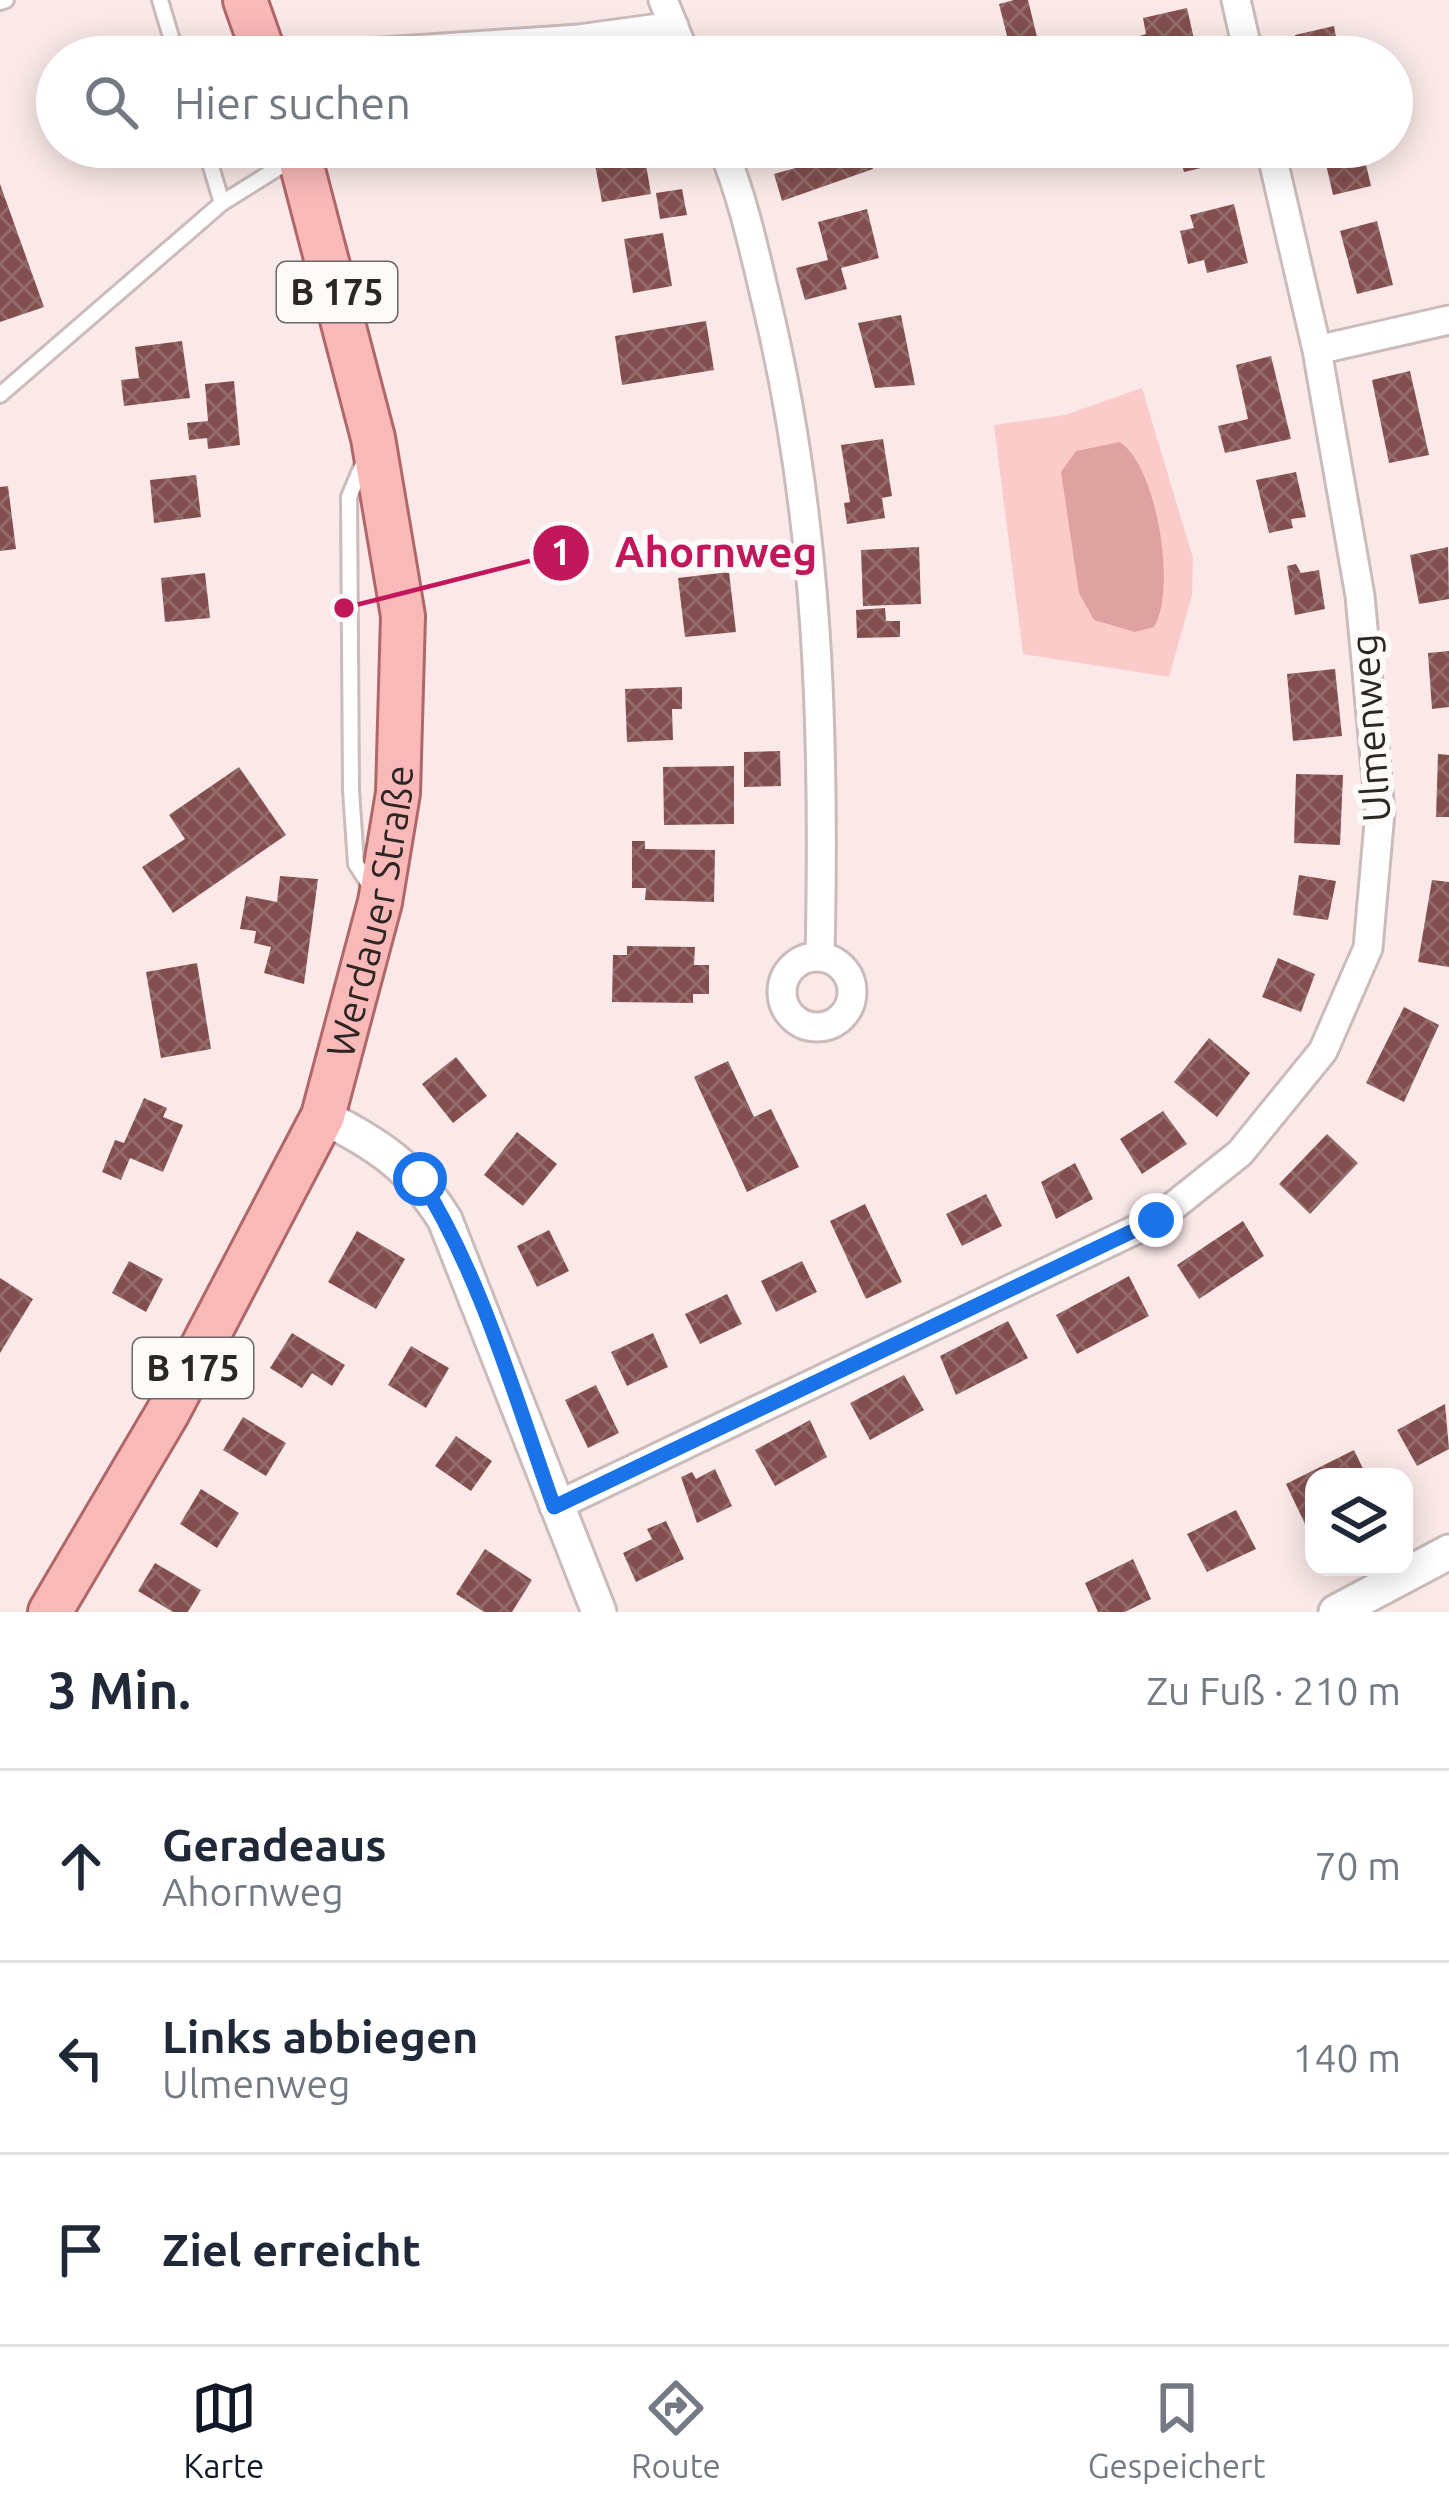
<!DOCTYPE html>
<html lang="de">
<head>
<meta charset="utf-8">
<style>
	:root { --surface:#fff; --page:#f6f6f7; --text:#1f2937; --muted:#747a83; --line:#e0e1e3; --accent:#111827 }
	body { margin:0; font-family:Ubuntu,sans-serif; background:var(--page); color:var(--text) }
	.controls { position:absolute; right:36px; bottom:36px; display:grid; overflow:hidden; border-radius:24px; box-shadow:0 6px 30px #0003 }
	.controls button { width:108px; height:108px; display:grid; place-items:center; padding:0; border:0; border-bottom:3px solid var(--line); background:var(--surface); color:var(--text); font:60px sans-serif }
	.stop { position:absolute; width:36px; height:36px; margin:-27px; border:9px solid #1a73e8; border-radius:50%; background:#fff }
	.stop.end { background:#1a73e8; border-color:#fff; box-shadow:0 3px 12px #0008 }
	.list { margin:0; padding:0; list-style:none }
	h2 { display:flex; justify-content:space-between; align-items:center; height:156px; margin:0; padding:0 48px; font-size:51px }
	h2 small { font-size:39px; font-weight:400; color:var(--muted) }
	.list li { display:grid; grid-template-columns:78px 1fr auto; gap:36px; align-items:center; box-sizing:border-box; height:192px; padding:0 48px; border-top:3px solid var(--line) }
	.list b { display:block; font-size:45px; white-space:nowrap }
	.list p { margin:0; font-size:39px; white-space:nowrap; color:var(--muted) }
	.list em { font-size:39px; font-style:normal; color:var(--muted) }
	.icon { flex:none; width:66px; height:66px; fill:none; stroke:currentColor; stroke-width:2; stroke-linecap:round; stroke-linejoin:round }
	.map { position:relative; flex:none; width:1449px; height:1612px; overflow:hidden }
	.search { position:absolute; background:var(--surface); box-shadow:0 6px 30px #0003; left:36px; right:36px; top:36px; height:132px; display:flex; align-items:center; gap:30px; box-sizing:border-box; padding:0 42px; border-radius:66px; color:var(--muted); font-size:45px }
	.sheet { height:732px; background:var(--surface) }
	nav { display:flex; justify-content:space-around; align-items:center; box-sizing:border-box; height:168px; border-top:3px solid var(--line); background:var(--surface); font-size:33px; color:var(--muted) }
	nav a { display:grid; justify-items:center; gap:6px }
	nav .on { color:var(--accent) }
	.map>svg:first-child { display:block }
	.grass { fill:#fbcbc9 }
	.water { fill:#dea3a0 }
	.building { fill:url(#building-cross-hatch) }
	.lines { fill:none; stroke-linecap:round; stroke-linejoin:round }
	.service-casing { stroke:#cbbbba; stroke-width:20 }
	.minor-casing { stroke:#cbbbba; stroke-width:33 }
	.tertiary-casing { stroke:#cbbbba; stroke-width:39 }
	.primary-casing { stroke:#af6867; stroke-width:48 }
	.service { stroke:#fff; stroke-width:14 }
	.minor { stroke:#fff; stroke-width:27 }
	.tertiary { stroke:#fff; stroke-width:33 }
	.primary { stroke:#fab9b9; stroke-width:42 }
	.route { stroke:#1a73e8; stroke-width:15 }
	.labels { text-anchor:middle; stroke-width:12; stroke-linejoin:round; paint-order:stroke }
	.shield { fill:#fdfafa; stroke:#6b6665; stroke-width:3 }
	.shield-label { font-size:36px; font-weight:bold; fill:#2c2625 }
	.street-label { font-size:39px; fill:#2c2625; stroke:#fdfafa }
	.leader { fill:none; stroke:#c2185b; stroke-width:4.5 }
	.callout-dot { fill:#c2185b; stroke:#fdfafa; stroke-width:4.5 }
	.mark-label { font-size:36px; text-anchor:middle; font-weight:bold; fill:#fff }
	.callout-label { font-size:42px; text-anchor:middle; font-weight:bold; fill:#c2185b; stroke:#fdfafa; stroke-width:12; stroke-linejoin:round; paint-order:stroke }
</style>
</head>
<body>
<div class="map">
<svg width="1449" height="1612" viewBox="0 0 1449 1612">
	<defs>
		<pattern id="building-cross-hatch" width="8" height="8" patternUnits="userSpaceOnUse" patternTransform="scale(3)"><rect width="8" height="8" fill="#834f4e"/><path d="M0 0l8 8M0 8l8-8" fill="none" stroke="#926b6a"/></pattern>
	</defs>
	<rect width="100%" height="100%" fill="#fae9e8"/>
	<path class="grass" d="M1142 388 1193 558 1192 595 1169 677 1023 654 994 425 1065 415Z"/>
	<path class="water" d="M1120 442C1157 467 1177 589 1154 627L1135 632 1094 620 1079 593 1061 472 1076 451Z"/>
	<path class="building" d="M1014 0H1028L1038 41 1010 48 999 4Z
		M1187 8 1198 57H1132L1129 39 1146 34 1143 18Z
		M1334 26 1337 43 1358 38 1363 57H1300L1295 35Z
		M643 147 651 194 602 202 592 149Z
		M793 147H866L873 169 782 201 774 174 799 167Z
		M1155 147H1220L1223 163 1184 172 1181 160 1159 164Z
		M1322 147H1362L1371 186 1333 195Z
		M0 184 44 307 0 322Z
		M682 189 687 215 660 219 656 193Z
		M1234 204 1248 263 1207 273 1204 260 1188 264 1180 231 1194 228 1190 215Z
		M867 209 879 258 841 268 847 289 805 300 796 268 828 260 818 222Z
		M1377 221 1393 285 1357 294 1340 231Z
		M663 233 672 286 633 293 624 239Z
		M901 315 915 385 875 388 858 323Z
		M706 321 714 370 622 385 615 336Z
		M182 341 190 398 124 406 121 380 139 378 135 347Z
		M1271 356 1291 439 1225 453 1218 426 1248 419 1236 365Z
		M1410 371 1429 455 1389 463 1372 380Z
		M234 381 240 445 208 449 207 438 189 440 187 423 208 421 205 384Z
		M883 439 892 496 882 498 885 518 847 524 844 503 850 502 841 445Z
		M1296 472 1306 517 1291 519 1293 528 1269 533 1256 480Z
		M196 475 201 517 154 523 150 480Z
		M8 486 16 549 0 551V487Z
		M919 547 921 604 863 606 861 550Z
		M1448 547 1449 599 1419 604 1410 555Z
		M1296 564 1301 573 1319 570 1325 609 1295 615 1287 566Z
		M729 572 736 632 685 637 678 578Z
		M205 573 210 618 165 622 161 578Z
		M885 608 886 621H900V637L857 638 856 610Z
		M1449 651V707L1432 709 1428 653Z
		M1335 669 1342 736 1293 741 1287 674Z
		M682 687V709H672L673 740 627 742 625 689Z
		M780 751 781 786 744 787V752Z
		M1438 754 1449 755V817H1436Z
		M734 766V824L664 825 663 767Z
		M239 767 286 835 173 913 142 867 185 839 169 815Z
		M1296 774 1343 775 1340 845 1294 843Z
		M632 841H645V849L715 850 714 902 645 900 646 888H632Z
		M1299 875 1336 881 1328 920 1293 915Z
		M280 876 318 879 304 984 264 973 271 947 254 943 256 931 240 929 246 896 277 902Z
		M1432 880 1449 882V967L1418 962Z
		M627 946 695 947 694 965H709V994H693V1003L612 1002 613 955H627Z
		M1278 958 1315 974 1301 1012 1262 997Z
		M197 963 211 1049 161 1058 146 972Z
		M1404 1007 1439 1025 1404 1102 1366 1083Z
		M1209 1038 1250 1073 1217 1117 1174 1082Z
		M456 1057 487 1096 453 1123 422 1084Z
		M728 1061 754 1117 771 1109 799 1167 747 1192 694 1077Z
		M144 1098 167 1108 163 1117 183 1125 163 1172 130 1158 121 1180 102 1172 115 1140 124 1143Z
		M1163 1111 1187 1144 1142 1174 1120 1139Z
		M517 1132 557 1164 523 1206 484 1175Z
		M1327 1134 1358 1163 1310 1214 1279 1184Z
		M1075 1163 1093 1199 1056 1219 1041 1182Z
		M986 1194 1002 1226 962 1246 946 1214Z
		M865 1204 902 1282 866 1299 830 1221Z
		M1243 1221 1264 1256 1199 1299 1177 1265Z
		M549 1230 569 1271 537 1287 517 1246Z
		M357 1231 405 1259 376 1309 328 1282Z
		M129 1261 163 1279 146 1312 112 1293Z
		M802 1261 817 1292 776 1312 761 1281Z
		M1129 1276 1149 1316 1077 1354 1056 1315Z
		M0 1278 33 1299 0 1353Z
		M727 1294 742 1324 700 1344 685 1314Z
		M1008 1321 1028 1358 956 1395 940 1356Z
		M292 1333 345 1365 332 1386 312 1373 302 1388 270 1368Z
		M653 1333 668 1367 627 1386 611 1352Z
		M411 1346 449 1368 426 1408 388 1385Z
		M904 1375 924 1410 870 1440 850 1403Z
		M596 1385 619 1433 588 1448 565 1400Z
		M1445 1404 1449 1449 1417 1466 1397 1430Z
		M243 1417 286 1443 266 1476 223 1450Z
		M810 1420 827 1457 775 1486 755 1450Z
		M456 1436 492 1461 471 1491 435 1466Z
		M1354 1450 1367 1477H1314V1519L1305 1524 1286 1484Z
		M715 1469 732 1506 697 1523 681 1477 692 1472 696 1479Z
		M201 1489 239 1513 217 1548 180 1524Z
		M1236 1510 1256 1549 1207 1572 1187 1534Z
		M666 1521 684 1559 636 1582 623 1553 652 1539 647 1529Z
		M485 1549 532 1580 512 1612H484L456 1594Z
		M1133 1559 1151 1599 1125 1612H1098L1085 1583Z
		M155 1563 201 1590 188 1612H173L138 1591Z"/>
	<g class="lines">
		<defs>
			<path id="service" d="M160 0 177 57
				M0 2 6 0
				M205 147 222 203
				M0 395 222 203 294 158
				M365 459 349 497 351 790 356 864 370 886"/>
			<path id="minor" d="M663 0 686 57
				M1236 0 1249 57
				M306 57 579 39 674 26
				M722 147C742 195 753 245 765 296 819 517 825 730 820 957
				M1317 350 1449 320
				M782 992a35 35 0 1 1 70 0a35 35 0 1 1-70 0Z
				M554 1507 1156 1220 1240 1153 1323 1051 1368 948 1380 812 1360 596 1317 350 1270 147"/>
			<path id="tertiary" d="M323 1116C380 1147 410 1164 445 1220L599 1612
				M1336 1612 1449 1552"/>
			<g id="primary">
				<path d="M245 0 265 57"/>
				<path id="s1" d="M50 1612 168 1412 323 1116 380 902 398 793 403 616 373 438 297 147"/>
			</g>
		</defs>
		<use href="#service" class="service-casing"/>
		<use href="#minor" class="minor-casing"/>
		<use href="#tertiary" class="tertiary-casing"/>
		<use href="#primary" class="primary-casing"/>
		<use href="#service" class="service"/>
		<use href="#minor" class="minor"/>
		<use href="#tertiary" class="tertiary"/>
		<use href="#primary" class="primary"/>
	</g>
	<g class="lines">
		<path class="route" d="M420 1179C482 1277 515 1398 554 1507L1156 1220"/>
	</g>
	<g class="labels">
		<g class="shield">
			<rect x="277" y="262" width="120" height="60" rx="9"/>
			<rect x="133" y="1338" width="120" height="60" rx="9"/>
		</g>
		<g class="shield-label">
			<text x="337" y="305">B 175</text>
			<text x="193" y="1381">B 175</text>
		</g>
		<g class="street-label">
			<text transform="translate(1370 728) rotate(-94)" y="14">Ulmenweg</text>
			<text dy="14" stroke="none"><textPath href="#s1" startOffset="777">Werdauer Straße</textPath></text>
		</g>
	</g>
	<path class="leader" d="M344 608L561 553"/>
	<g class="callout-dot">
		<circle cx="344" cy="608" r="12"/>
		<circle cx="561" cy="553" r="30"/>
	</g>
	<g class="mark-label">
		<text x="561" y="565">1</text>
	</g>
	<g class="callout-label">
		<text x="716" y="567">Ahornweg</text>
	</g>
</svg>
<div class="controls">
<button><svg class="icon" aria-label="layers" viewBox="0 0 24 24"><path d="M12 4l9 5-9 5-9-5zM3 14l9 5 9-5"/></svg></button>
</div>
<div class="stop" style="left:420px;top:1179px"></div>
<div class="stop end" style="left:1156px;top:1220px"></div>
<div class="search"><svg class="icon" aria-label="search" viewBox="0 0 24 24"><circle cx="10" cy="10" r="6"/><path d="M15 15l6 6"/></svg>Hier suchen</div>
</div>
<section class="sheet">
<h2>3 Min.<small>Zu Fuß · 210 m</small></h2>
<ul class="list">
<li><svg class="icon" aria-label="ahead" viewBox="0 0 24 24"><path d="M12 20V5M6 11l6-6 6 6"/></svg><div><b>Geradeaus</b><p>Ahornweg</p></div><em>70 m</em></li>
<li><svg class="icon" aria-label="left" viewBox="0 0 24 24"><path d="M17 20v-9H6M10 6l-5 5 5 5"/></svg><div><b>Links abbiegen</b><p>Ulmenweg</p></div><em>140 m</em></li>
<li><svg class="icon" aria-label="arrive" viewBox="0 0 24 24"><path d="M6 21V4h12l-3 4 3 4H6"/></svg><div><b>Ziel erreicht</b></div></li>
</ul>
</section>
<nav>
<a class="on"><svg class="icon" aria-label="map" viewBox="0 0 24 24"><path d="M3 6l6-2 6 2 6-2v14l-6 2-6-2-6 2zM9 4v14M15 6v14"/></svg>Karte</a>
<a><svg class="icon" aria-label="directions" viewBox="0 0 24 24"><path d="M12 3l9 9-9 9-9-9zM9 14v-3h6M13 9l2 2-2 2"/></svg>Route</a>
<a><svg class="icon" aria-label="saved" viewBox="0 0 24 24"><path d="M7 4h10v16l-5-4-5 4z"/></svg>Gespeichert</a>
</nav>
</body>
</html>
